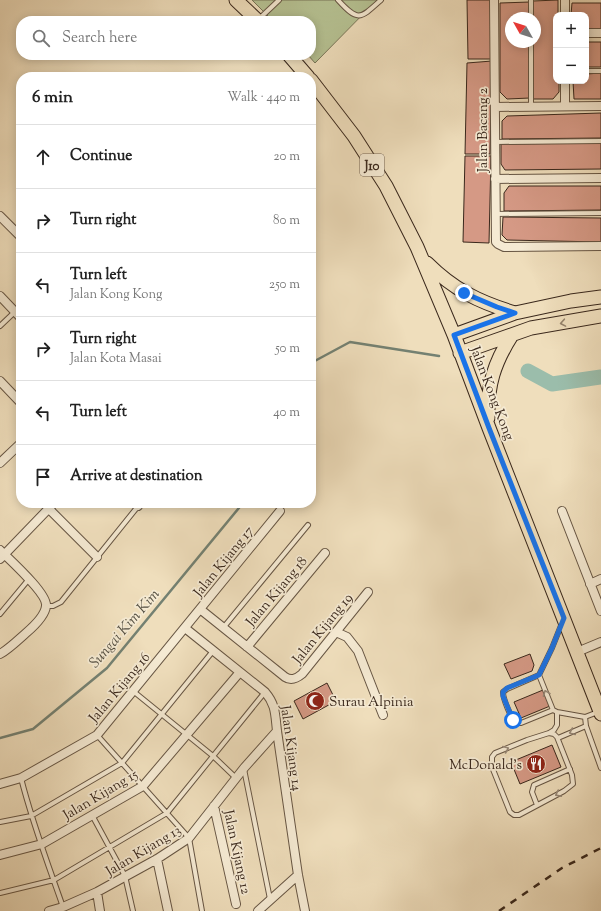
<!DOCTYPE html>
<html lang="en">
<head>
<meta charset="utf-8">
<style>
	:root { --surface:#fff; --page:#f2f2f2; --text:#222; --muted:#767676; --line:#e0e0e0 }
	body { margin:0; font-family:"Sorts Mill Goudy",serif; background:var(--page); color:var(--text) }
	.controls { position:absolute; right:12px; top:12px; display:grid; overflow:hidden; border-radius:8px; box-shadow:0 2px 10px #0003 }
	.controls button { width:36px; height:36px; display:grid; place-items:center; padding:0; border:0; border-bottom:1px solid var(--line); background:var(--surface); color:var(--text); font:20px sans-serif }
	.compass { position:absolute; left:505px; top:12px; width:36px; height:36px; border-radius:50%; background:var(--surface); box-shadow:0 2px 10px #0003; rotate:309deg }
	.stop { position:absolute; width:12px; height:12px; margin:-9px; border:3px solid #1a73e8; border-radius:50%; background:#fff }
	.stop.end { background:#1a73e8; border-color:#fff; box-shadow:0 1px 4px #0008 }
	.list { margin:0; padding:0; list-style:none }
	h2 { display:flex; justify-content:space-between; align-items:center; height:52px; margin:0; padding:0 16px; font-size:17px }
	h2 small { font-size:13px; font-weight:400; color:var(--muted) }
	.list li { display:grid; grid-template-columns:26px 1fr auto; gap:12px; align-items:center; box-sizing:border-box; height:64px; padding:0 16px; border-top:1px solid var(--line) }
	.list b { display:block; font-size:15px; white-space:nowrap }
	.list p { margin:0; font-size:13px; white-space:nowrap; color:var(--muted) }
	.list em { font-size:13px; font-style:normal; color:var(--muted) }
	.icon { flex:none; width:22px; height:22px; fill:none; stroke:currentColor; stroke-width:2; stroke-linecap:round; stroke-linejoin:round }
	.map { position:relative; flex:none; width:601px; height:911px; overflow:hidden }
	.search { position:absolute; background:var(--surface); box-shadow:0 2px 10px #0003; left:16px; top:16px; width:300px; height:44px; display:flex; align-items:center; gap:10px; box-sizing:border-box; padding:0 14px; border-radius:16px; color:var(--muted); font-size:15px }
	.panel { position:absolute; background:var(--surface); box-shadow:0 2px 10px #0003; left:16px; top:72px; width:300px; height:436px; border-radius:16px }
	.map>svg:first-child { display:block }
	.green { fill:#b6c293; stroke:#787558 }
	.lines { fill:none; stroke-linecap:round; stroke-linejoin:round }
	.stream { stroke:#748172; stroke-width:2.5 }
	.river { stroke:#9bbdab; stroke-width:15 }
	.building { fill:#d59985; stroke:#3a281c }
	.lane-casing { stroke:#675644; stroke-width:6 }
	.street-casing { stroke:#675644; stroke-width:10 }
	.primary-casing { stroke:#3a281c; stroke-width:15 }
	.lane { stroke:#f5ead3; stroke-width:4 }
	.street { stroke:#f5ead3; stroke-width:8 }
	.primary { stroke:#efdebc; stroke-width:13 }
	.rail { stroke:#3a281c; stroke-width:2.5; stroke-dasharray:7 7; stroke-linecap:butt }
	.oneway { stroke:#94836c }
	.oneway2 { stroke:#988978 }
	.route { stroke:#1a73e8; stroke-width:5 }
	.labels { text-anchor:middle; stroke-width:3.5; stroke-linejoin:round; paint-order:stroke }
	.shield { fill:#f5ead3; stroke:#726253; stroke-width:1 }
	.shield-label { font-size:13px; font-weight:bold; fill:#3a281c }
	.street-label { font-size:14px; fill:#3a281c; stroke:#f5ead3 }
	.poi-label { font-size:14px; fill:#3a281c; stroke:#f5ead3; text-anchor:start }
	.water-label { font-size:15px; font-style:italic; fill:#524d40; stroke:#f5ead3 }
</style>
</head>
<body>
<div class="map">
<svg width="601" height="911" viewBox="0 0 601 911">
	<rect width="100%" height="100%" fill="#efdebc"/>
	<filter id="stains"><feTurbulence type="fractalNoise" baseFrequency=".005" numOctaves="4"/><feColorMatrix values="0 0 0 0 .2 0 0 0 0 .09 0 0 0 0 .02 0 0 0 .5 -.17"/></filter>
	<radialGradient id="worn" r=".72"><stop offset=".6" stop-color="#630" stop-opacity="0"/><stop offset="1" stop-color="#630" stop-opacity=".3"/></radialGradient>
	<path class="green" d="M252 0H377L315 63 308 55H311V21H273Z"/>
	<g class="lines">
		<path class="stream" d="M311 363 350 342 439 356
			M0 738 33 729 107 668 243 503"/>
		<path class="river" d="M528 371 552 384 601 377"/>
	</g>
	<path class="building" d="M467 0H491V59H468Z
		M558 0V15H556V81H559V92L553 99H533V42H535V18H533V1Z
		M530 2V18H511V42H530V98L507 99 500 92V3Z
		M572 3H601V29H586V15H571Z
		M586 42H601V67H586Z
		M492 61 490 154H465L467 63Z
		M601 73V99H574L573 81H586V74Z
		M601 113V138L502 139V121L507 116Z
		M601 143V169L505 170 501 164V144Z
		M465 156H491L489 243 463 242Z
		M509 186H601V210L504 211V193Z
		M503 217 601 218V242L507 240 502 235Z
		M530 654 534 665 532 671 511 679 504 664Z
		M327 683 336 701 303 719 294 701Z
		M543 690 550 706 521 718 514 702Z
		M552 745 561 767 520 784 511 762Z"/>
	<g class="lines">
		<defs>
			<path id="lane" d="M338 0C358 22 360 19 381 0
				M531 0V18
				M259 19 279 0
				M531 42V107
				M586 71H601
				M495 142 601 141
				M496 214 601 213
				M0 326 21 306
				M47 606H53L61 602 139 505
				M0 614 29 579
				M562 623 552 648 539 675 553 710 557 712 585 717 598 712
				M223 628 308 525
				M539 675 507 689 503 692C503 699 511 718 516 723H521L553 710
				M133 691 213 756 236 778
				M585 717 586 726 601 768
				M549 733 554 734 557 737 572 775 573 784 564 791 519 815H514L510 812 492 767V757L495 753 527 740 549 733 554 730 557 725V712
				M97 735 189 838 202 911
				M558 738 586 726
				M244 769 270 899
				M21 778C32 822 48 864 63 907
				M537 805 532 792 534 785 570 769
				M92 815 125 876 133 911
				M0 822 31 816 122 763 213 651
				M0 893 54 880 167 813 265 692"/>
			<path id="street" d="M494 0 496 242 498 244 504 247 601 246
				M565 0V15
				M586 33H601
				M565 81V106
				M495 107 601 106
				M495 179 601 178
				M0 216 21 237
				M0 296 21 318
				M0 381 21 403
				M0 463 21 443
				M136 503 138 506
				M48 508 97 557
				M562 511 601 611
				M0 550C10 560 48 594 46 606 45 616 33 627 26 633 18 640 9 649 0 654
				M0 559 54 503
				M590 584 601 579
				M200 609 285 677C291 681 296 679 302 674L368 592
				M185 628 265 692C276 705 275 714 277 731L298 875 305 911
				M336 632 347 637 358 651 383 715
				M247 647 325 553
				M577 652 601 642
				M0 784 21 778 97 735 280 511
				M214 806 236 904
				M0 855 42 844 143 786 240 672
				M157 859 168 911
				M97 892 100 911
				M49 911 63 907 97 892 157 859 189 838 244 768 277 731
				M258 911 298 875"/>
			<path id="primary" d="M236 0 258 21
				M289 55 308 77
				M311 80 354 136 386 186 417 247 454 335 489 428 601 714
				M427 263C454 290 479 302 515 313
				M454 335 515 313 571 301 601 297
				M460 353 531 328 601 316
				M488 418C487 386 494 363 512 335"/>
		</defs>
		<use href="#lane" class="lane-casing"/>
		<use href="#street" class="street-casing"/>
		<use href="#primary" class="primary-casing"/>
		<use href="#lane" class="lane"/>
		<use href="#street" class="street"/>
		<use href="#primary" class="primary"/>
		<path class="rail" d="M499 911 562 868 601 848"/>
	</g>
	<defs><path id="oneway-chevron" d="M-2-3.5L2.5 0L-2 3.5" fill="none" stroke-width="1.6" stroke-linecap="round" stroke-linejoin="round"/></defs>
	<use class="oneway" href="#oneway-chevron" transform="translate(563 323) rotate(170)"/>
	<g class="oneway2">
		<use href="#oneway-chevron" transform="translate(546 693) rotate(-111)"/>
		<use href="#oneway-chevron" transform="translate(572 732) rotate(157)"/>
		<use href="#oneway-chevron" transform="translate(506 749) rotate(-23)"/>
		<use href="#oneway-chevron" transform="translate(558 794) rotate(153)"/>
	</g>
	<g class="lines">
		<path class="route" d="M464 293 497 307 515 313 454 335 489 428 564 618 552 648 539 675 507 688 503 692V696L513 720"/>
	</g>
	<defs>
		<symbol id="mosque-disc" viewBox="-11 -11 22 22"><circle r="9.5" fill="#8f2418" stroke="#f5ead3"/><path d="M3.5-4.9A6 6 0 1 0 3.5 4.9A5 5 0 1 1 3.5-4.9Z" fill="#fff"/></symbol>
		<symbol id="restaurant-disc" viewBox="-11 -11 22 22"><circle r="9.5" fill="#8f2418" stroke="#f5ead3"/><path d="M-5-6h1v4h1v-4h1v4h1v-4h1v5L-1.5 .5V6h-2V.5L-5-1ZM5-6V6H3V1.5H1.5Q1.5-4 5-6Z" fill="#fff"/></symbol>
	</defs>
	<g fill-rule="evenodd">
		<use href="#mosque-disc" x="304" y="690" width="22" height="22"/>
		<use href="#restaurant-disc" x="525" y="753" width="22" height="22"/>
	</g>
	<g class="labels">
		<rect class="shield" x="360" y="154" width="24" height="22" rx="3"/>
		<g class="shield-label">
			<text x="372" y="170">J10</text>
		</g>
		<g class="street-label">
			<text transform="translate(482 130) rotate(-90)" y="5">Jalan Bacang 2</text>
			<text transform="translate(493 393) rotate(69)" y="5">Jalan Kong Kong</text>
			<text transform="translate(223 561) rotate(-51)" y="5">Jalan Kijang 17</text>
			<text transform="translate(276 591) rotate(-50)" y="5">Jalan Kijang 18</text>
			<text transform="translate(322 628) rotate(-51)" y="5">Jalan Kijang 19</text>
			<text transform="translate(119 687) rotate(-50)" y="5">Jalan Kijang 16</text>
			<text transform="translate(292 748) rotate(82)" y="5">Jalan Kijang 14</text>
			<text transform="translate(100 794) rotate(-31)" y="5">Jalan Kijang 15</text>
			<text transform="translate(143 850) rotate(-31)" y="5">Jalan Kijang 13</text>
			<text transform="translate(238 852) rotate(78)" y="5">Jalan Kijang 12</text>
		</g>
		<g class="poi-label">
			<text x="329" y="706">Surau Alpinia</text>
			<text x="522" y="769" text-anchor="end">McDonald's</text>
		</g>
		<g class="water-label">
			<text transform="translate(124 628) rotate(-49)" y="5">Sungai Kim Kim</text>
		</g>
	</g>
	<rect width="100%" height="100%" filter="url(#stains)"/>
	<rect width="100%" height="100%" fill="url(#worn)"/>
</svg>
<div class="controls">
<button>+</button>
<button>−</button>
</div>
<svg class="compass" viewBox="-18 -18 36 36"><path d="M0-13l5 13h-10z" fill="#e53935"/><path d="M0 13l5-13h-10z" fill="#767676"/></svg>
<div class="stop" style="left:513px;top:720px"></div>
<div class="stop end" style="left:464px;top:293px"></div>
<div class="search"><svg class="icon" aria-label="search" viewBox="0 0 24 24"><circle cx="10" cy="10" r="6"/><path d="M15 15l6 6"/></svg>Search here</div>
<section class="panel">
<h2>6 min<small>Walk · 440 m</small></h2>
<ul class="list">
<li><svg class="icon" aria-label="ahead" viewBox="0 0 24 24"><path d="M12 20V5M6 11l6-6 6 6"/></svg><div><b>Continue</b></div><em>20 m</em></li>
<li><svg class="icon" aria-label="right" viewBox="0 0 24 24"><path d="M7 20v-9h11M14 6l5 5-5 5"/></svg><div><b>Turn right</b></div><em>80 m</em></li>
<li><svg class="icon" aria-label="left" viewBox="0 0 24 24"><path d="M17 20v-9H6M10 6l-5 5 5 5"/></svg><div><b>Turn left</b><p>Jalan Kong Kong</p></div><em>250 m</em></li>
<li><svg class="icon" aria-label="right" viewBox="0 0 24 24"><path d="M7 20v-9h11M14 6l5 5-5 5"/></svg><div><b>Turn right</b><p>Jalan Kota Masai</p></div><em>50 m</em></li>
<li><svg class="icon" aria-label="left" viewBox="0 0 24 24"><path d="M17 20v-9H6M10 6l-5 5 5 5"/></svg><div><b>Turn left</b></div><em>40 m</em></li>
<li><svg class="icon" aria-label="arrive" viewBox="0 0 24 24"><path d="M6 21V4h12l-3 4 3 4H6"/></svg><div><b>Arrive at destination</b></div></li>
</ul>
</section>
</div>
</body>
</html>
